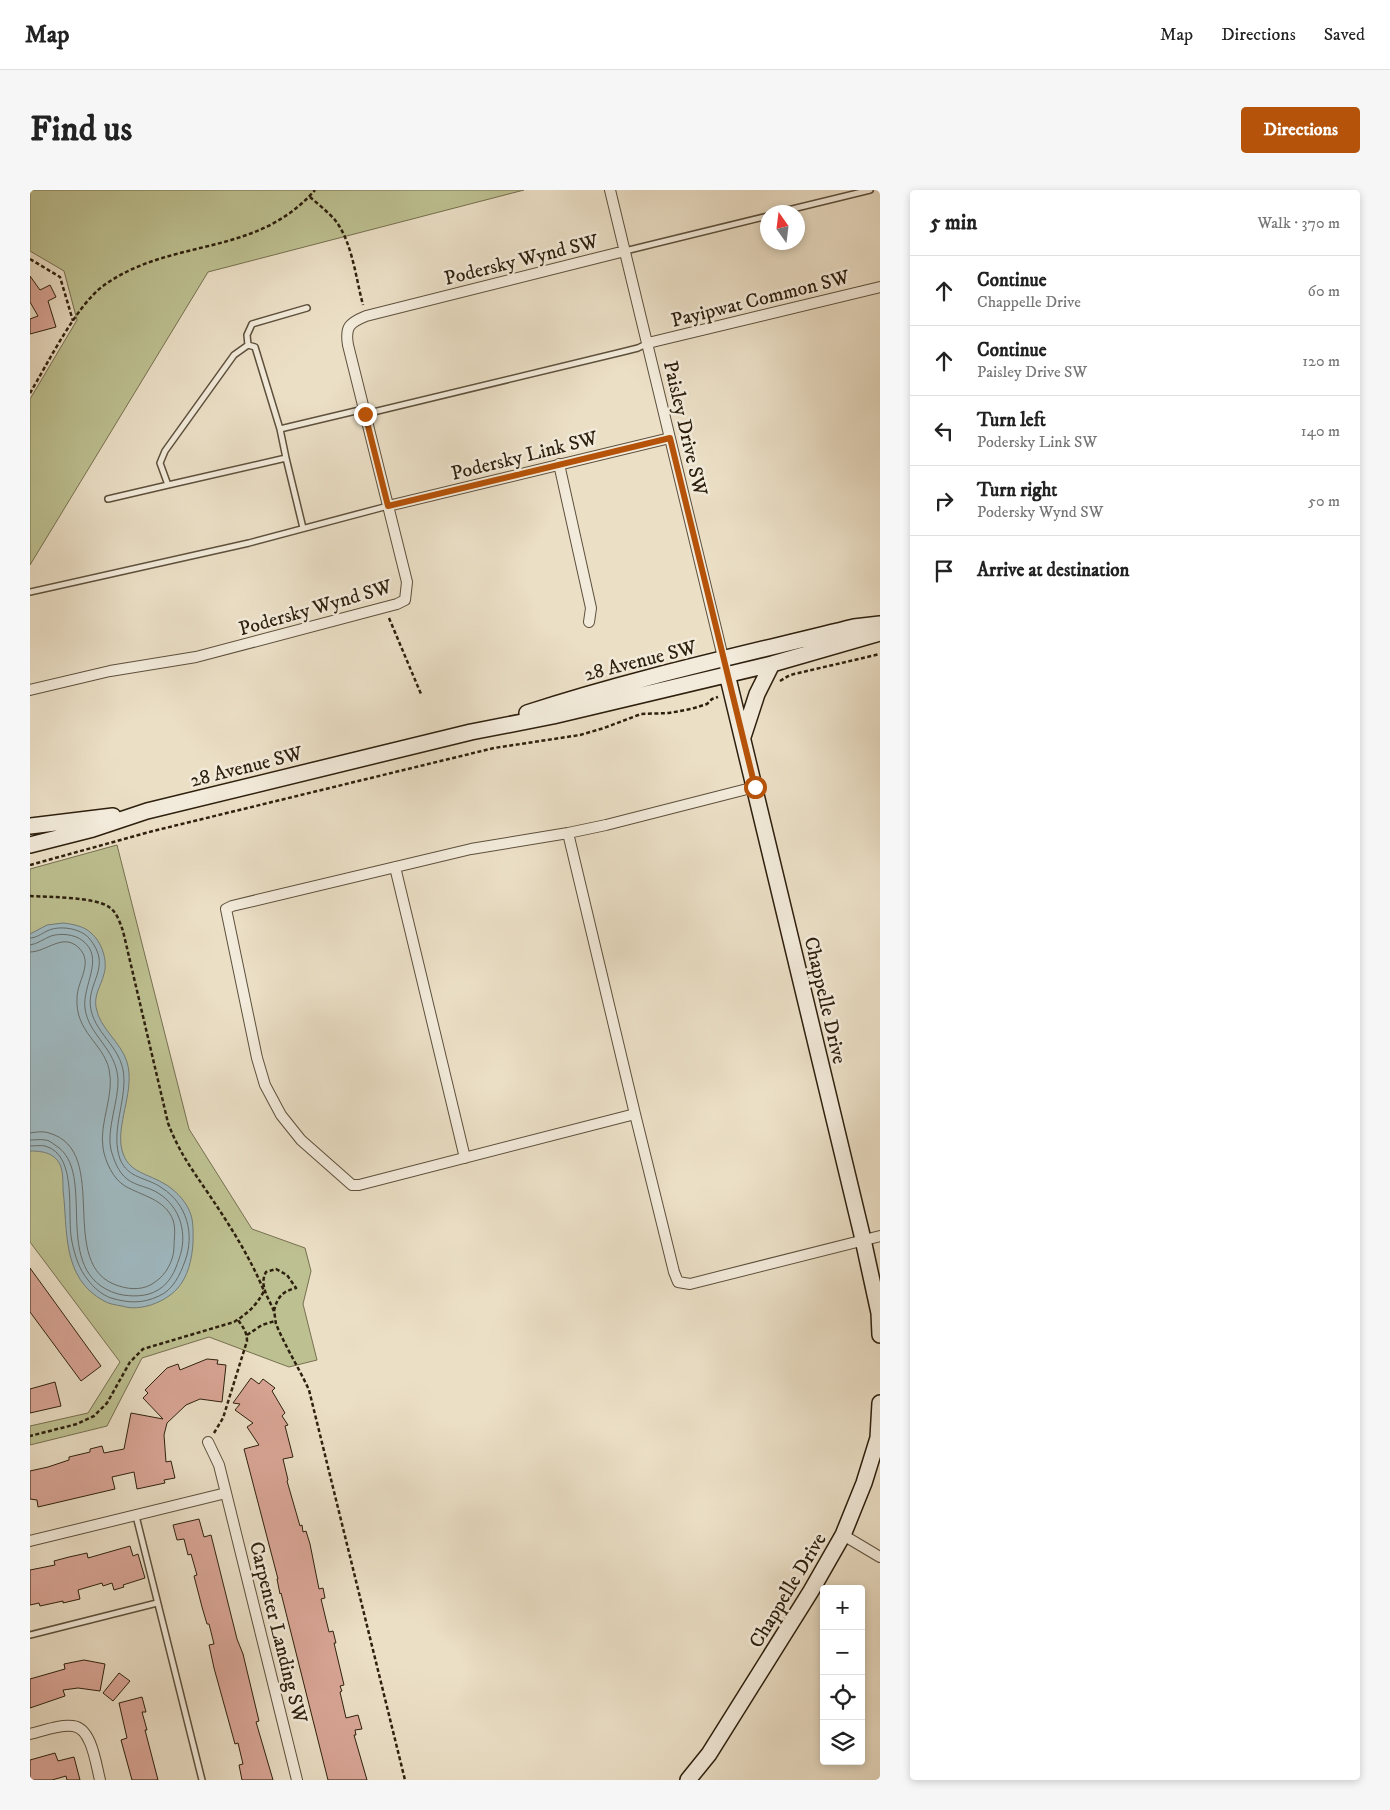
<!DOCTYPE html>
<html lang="en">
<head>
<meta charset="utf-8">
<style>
	:root { --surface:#fff; --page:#f6f6f6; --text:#222; --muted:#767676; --line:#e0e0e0; --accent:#b45309 }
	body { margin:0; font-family:"IM FELL DW Pica",serif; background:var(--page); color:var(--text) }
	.controls { position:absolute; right:15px; bottom:15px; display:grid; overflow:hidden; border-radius:5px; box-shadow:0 2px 8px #0003 }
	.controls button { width:45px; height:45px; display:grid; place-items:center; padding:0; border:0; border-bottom:1px solid var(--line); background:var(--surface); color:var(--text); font:25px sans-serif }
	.compass { position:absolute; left:730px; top:15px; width:45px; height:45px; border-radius:50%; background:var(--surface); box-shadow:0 2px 8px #0003; rotate:346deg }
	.stop { position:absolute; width:15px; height:15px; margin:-11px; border:4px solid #b45309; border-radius:50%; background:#fff }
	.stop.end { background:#b45309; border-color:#fff; box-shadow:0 1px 5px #0008 }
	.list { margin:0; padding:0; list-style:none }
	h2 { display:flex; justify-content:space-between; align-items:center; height:65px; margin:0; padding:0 20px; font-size:21px }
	h2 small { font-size:16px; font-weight:400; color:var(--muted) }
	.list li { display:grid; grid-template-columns:32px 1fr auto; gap:15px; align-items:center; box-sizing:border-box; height:70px; padding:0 20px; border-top:1px solid var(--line) }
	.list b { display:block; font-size:19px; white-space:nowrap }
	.list p { margin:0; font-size:16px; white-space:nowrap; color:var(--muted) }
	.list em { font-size:16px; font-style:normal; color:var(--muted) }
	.icon { flex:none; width:28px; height:28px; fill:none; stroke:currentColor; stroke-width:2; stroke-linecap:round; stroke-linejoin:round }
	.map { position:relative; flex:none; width:850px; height:1590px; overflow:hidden; border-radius:5px }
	header { display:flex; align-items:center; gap:30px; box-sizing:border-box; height:70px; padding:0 25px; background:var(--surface); border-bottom:1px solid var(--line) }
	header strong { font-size:24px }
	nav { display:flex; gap:28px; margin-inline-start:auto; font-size:18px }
	.intro { display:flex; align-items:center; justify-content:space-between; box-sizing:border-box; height:120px; padding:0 30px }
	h1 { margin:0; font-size:35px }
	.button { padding:12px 22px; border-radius:5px; background:var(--accent); color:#fff; font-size:18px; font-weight:700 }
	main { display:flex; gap:30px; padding:0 30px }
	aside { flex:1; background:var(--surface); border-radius:5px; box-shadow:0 2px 8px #0003 }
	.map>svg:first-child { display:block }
	.green { fill:#bdc091; stroke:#767050 }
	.water { fill:#9fb9c1; stroke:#727c79 }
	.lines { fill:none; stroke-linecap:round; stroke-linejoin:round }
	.shore { stroke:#666c68; stroke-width:1 }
	.building { fill:#d9a596; stroke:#2e200e }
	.lane-casing { stroke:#5d503c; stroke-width:8 }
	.street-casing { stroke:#5d503c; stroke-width:12 }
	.secondary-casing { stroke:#2e200e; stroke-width:18 }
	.path { stroke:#2e200e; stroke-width:2.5; stroke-dasharray:4 2.5; stroke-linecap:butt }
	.lane { stroke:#f2eada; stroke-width:5 }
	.street { stroke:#f2eada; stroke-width:10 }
	.secondary { stroke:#f2eada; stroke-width:15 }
	.route { stroke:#b45309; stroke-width:6 }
	.labels { text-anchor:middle; stroke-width:5; stroke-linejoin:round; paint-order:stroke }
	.street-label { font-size:20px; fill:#2e200e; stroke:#f2eada }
</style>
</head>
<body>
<header>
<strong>Map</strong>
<nav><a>Map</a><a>Directions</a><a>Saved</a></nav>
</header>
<div class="intro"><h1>Find us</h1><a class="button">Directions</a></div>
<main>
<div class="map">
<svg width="850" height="1590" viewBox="0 0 850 1590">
	<rect width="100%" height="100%" fill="#ebdfc6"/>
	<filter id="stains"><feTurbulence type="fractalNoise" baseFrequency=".004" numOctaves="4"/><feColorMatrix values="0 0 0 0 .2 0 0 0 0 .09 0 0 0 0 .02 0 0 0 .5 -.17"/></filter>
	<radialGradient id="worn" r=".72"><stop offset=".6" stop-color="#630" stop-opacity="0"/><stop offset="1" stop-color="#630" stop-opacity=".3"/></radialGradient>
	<path class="green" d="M0 0H494L178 82 0 375V209L47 130 34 81 0 61Z
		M87 655 159 939 222 1039 275 1058 281 1081 273 1114 287 1170 259 1177 179 1147 112 1168 77 1236 0 1255V1236L58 1223 90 1172 0 1052V679Z"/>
	<path class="water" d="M33 733C42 734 54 736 61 743 72 752 78 771 74 784 71 796 64 804 66 817 69 838 91 852 97 872 105 899 88 929 91 955 95 982 114 982 133 993 143 998 155 1010 159 1020 164 1030 163 1042 163 1053 162 1069 158 1087 147 1099 135 1112 110 1122 92 1116 86 1115 79 1114 74 1111 31 1088 38 1039 33 1000 33 993 33 983 31 977 26 963 13 961 0 961V744L17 735Z"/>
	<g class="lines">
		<path class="shore" d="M0 748C6 748 11 744 17 741 29 735 50 738 59 748 84 778 55 792 61 820 67 847 94 858 94 890 94 917 81 943 90 969 98 989 117 987 132 998 157 1014 165 1044 155 1071 150 1085 143 1100 129 1106 112 1114 98 1113 81 1108 72 1105 63 1097 58 1090 49 1079 45 1066 42 1052 36 1026 49 965 15 956 11 955 5 956 0 956
			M0 755C8 754 13 749 21 746 30 743 45 744 53 751 75 768 52 796 55 818 58 845 86 858 88 889 89 910 76 940 81 960 84 970 88 982 97 989 106 996 119 997 128 1003 151 1017 158 1045 149 1069 145 1081 140 1093 128 1100 117 1107 101 1107 88 1104 17 1083 70 982 25 955 22 953 19 950 15 950 10 949 5 950 0 950
			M0 762C17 762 33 742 49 758 64 773 47 791 47 808 45 842 73 853 79 879 85 905 69 932 73 958 75 971 83 989 95 996 112 1006 135 1009 143 1030 146 1039 144 1048 144 1057 144 1070 136 1085 125 1092 115 1100 101 1100 89 1096 24 1077 83 961 19 943 13 941 6 942 0 943"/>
	</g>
	<path class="building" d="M0 86 10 100 20 95 26 107 18 111 26 137 0 144V129L8 126 0 112Z
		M0 1078 71 1176 51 1191 0 1122Z
		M177 1169 188 1170 187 1174 196 1175 192 1212 170 1209 156 1215 137 1233 134 1245 136 1272 141 1271 145 1288 134 1290 135 1293 107 1299 104 1282 82 1287 85 1299 8 1317 7 1310 0 1309V1281L18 1277 39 1270V1267L60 1262V1259L72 1256 74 1263 94 1259 101 1223 133 1229 113 1208 118 1203 115 1200 137 1178 148 1174 150 1180Z
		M221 1188 229 1194 233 1189 245 1198 242 1201 255 1223 252 1226 258 1235 255 1236 263 1267 253 1269 258 1290 257 1291 270 1336 272 1335 273 1342 276 1341 280 1354 289 1399 293 1398 295 1408 291 1409 299 1442 303 1441 306 1453H304L314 1495 310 1496 312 1501 310 1502 316 1528 328 1525 332 1539 325 1540 326 1545H324L337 1590H298L251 1403 250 1404 247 1389H248L214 1259 229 1255 217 1237 223 1233 205 1220 210 1214 203 1213Z
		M25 1192 31 1216 0 1223V1199Z
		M169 1329 174 1347 181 1345 207 1449 213 1464 229 1531 226 1532 243 1590H212L209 1575 213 1574 208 1553 205 1554 184 1478 179 1455 184 1454 179 1434H177L172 1417 164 1386 167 1385 161 1364 158 1365 154 1349 147 1350 143 1335Z
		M100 1356 103 1366 108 1364 115 1388 93 1395 94 1397 84 1400 82 1393 73 1396 72 1393 48 1400 50 1409 33 1413V1411L10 1416 9 1413 0 1415V1380L25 1375 24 1371 39 1367 57 1363 58 1368Z
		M54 1470 75 1474 70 1501 48 1498 33 1500 35 1506 0 1518V1489L35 1479 34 1474Z
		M89 1483 100 1491 83 1511 73 1503Z
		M112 1507 116 1522H112L117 1540H115L128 1590H102L91 1550 97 1548 89 1513Z
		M25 1563 28 1571 44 1567 50 1590H37L36 1586 22 1590H0V1570Z"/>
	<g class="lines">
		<defs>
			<path id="lane" d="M750 22 840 0
				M595 61 738 26
				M218 155 217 145 222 134 277 118
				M335 224 592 162 608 158 618 153
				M250 239 256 268 138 295 130 273 135 261 204 165 218 155 225 157 250 239 334 219
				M256 268 273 338
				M78 309 138 295
				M0 402 219 353 358 316
				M106 1326 172 1590
				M0 1445 127 1413"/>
			<path id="street" d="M580 0 697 484
				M618 153 850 97
				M529 274 561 418 559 432
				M358 316 640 248
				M0 500 80 481 166 467 367 414 375 410 377 392 318 155C315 137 319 133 336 126L595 61
				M538 643 605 924 329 995H322L271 950 251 925 235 895 227 868 196 719 202 716 441 659 538 643 576 635 725 597
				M365 677 435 968
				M605 924 644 1082 648 1092 660 1094 850 1046
				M178 1252 189 1275 196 1303
				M813 1345 850 1367
				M0 1351 196 1303 267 1590
				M0 1544C13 1541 30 1534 43 1536 62 1538 66 1575 70 1590"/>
			<path id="secondary" d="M697 484 832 1045 849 1123 850 1145
				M497 523C604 488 715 464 824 437L850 434
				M713 547 727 504 742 474
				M0 636 83 626
				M0 655 63 639 117 621 441 542 523 526 742 474 850 443
				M658 1590 679 1564 781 1401 813 1345 834 1293 848 1248 850 1213"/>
		</defs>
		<use href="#lane" class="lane-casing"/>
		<use href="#street" class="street-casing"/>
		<use href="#secondary" class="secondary-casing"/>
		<path class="path" d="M280 7C288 14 298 22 305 30 322 51 326 89 333 115
			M0 69 30 87 43 131
			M0 203C18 173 46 116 73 96 140 47 226 68 285 0
			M359 428 391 504
			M750 491 760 485 850 464
			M0 675 123 641 464 558 550 545 574 538 611 524 639 523 661 519 677 514 682 509 688 507
			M0 706C19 707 65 707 79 717 87 722 90 733 93 741L138 933C149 962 161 978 178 1003 199 1034 220 1067 234 1101 227 1115 217 1124 204 1132L113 1159 100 1172 77 1213 64 1226 47 1234 0 1246
			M244 1121C247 1107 253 1101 266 1098L257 1085 246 1079 236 1082C229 1095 238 1107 243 1119 245 1123 245 1129 246 1134 255 1156 269 1178 279 1200L375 1590
			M217 1145 232 1135 245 1131
			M184 1243 193 1228 217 1151C217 1142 213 1137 208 1130"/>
		<use href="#lane" class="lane"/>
		<use href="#street" class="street"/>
		<use href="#secondary" class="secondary"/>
	</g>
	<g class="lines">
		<path class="route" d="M335 224 358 316 640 248 725 597"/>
	</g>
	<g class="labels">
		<g class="street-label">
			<text transform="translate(491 69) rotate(-14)" y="7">Podersky Wynd SW</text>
			<text transform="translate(730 108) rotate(-14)" y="7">Payipwat Common SW</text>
			<text transform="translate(656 238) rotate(77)" y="7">Paisley Drive SW</text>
			<text transform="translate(494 265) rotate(-14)" y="7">Podersky Link SW</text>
			<text transform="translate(285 417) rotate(-16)" y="7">Podersky Wynd SW</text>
			<text transform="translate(610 470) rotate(-14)" y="7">28 Avenue SW</text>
			<text transform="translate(216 576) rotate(-14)" y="7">28 Avenue SW</text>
			<text transform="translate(796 810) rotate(77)" y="7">Chappelle Drive</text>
			<text transform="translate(757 1400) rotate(-59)" y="7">Chappelle Drive</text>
			<text transform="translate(249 1442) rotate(76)" y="7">Carpenter Landing SW</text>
		</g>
	</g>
	<rect width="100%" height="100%" filter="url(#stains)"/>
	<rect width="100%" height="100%" fill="url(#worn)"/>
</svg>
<div class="controls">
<button>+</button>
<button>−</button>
<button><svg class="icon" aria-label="locate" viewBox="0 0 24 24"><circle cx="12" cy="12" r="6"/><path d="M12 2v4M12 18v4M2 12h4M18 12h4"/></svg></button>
<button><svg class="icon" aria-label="layers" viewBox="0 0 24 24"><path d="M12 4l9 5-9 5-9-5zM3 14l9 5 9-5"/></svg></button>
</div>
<svg class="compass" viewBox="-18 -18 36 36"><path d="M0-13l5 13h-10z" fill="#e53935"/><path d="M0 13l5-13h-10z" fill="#767676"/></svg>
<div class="stop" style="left:725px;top:597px"></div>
<div class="stop end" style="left:335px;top:224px"></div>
</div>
<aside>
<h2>5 min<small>Walk · 370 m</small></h2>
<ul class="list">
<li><svg class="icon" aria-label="ahead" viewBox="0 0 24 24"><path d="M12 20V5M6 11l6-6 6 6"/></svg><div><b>Continue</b><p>Chappelle Drive</p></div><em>60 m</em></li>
<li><svg class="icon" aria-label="ahead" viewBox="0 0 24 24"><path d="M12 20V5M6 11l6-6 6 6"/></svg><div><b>Continue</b><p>Paisley Drive SW</p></div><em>120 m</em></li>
<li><svg class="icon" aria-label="left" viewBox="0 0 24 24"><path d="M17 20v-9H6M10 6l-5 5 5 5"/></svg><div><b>Turn left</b><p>Podersky Link SW</p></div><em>140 m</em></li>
<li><svg class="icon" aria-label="right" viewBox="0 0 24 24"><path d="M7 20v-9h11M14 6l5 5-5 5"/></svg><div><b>Turn right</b><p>Podersky Wynd SW</p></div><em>50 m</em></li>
<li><svg class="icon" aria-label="arrive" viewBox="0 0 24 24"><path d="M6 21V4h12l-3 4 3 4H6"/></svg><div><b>Arrive at destination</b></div></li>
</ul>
</aside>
</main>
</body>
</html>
